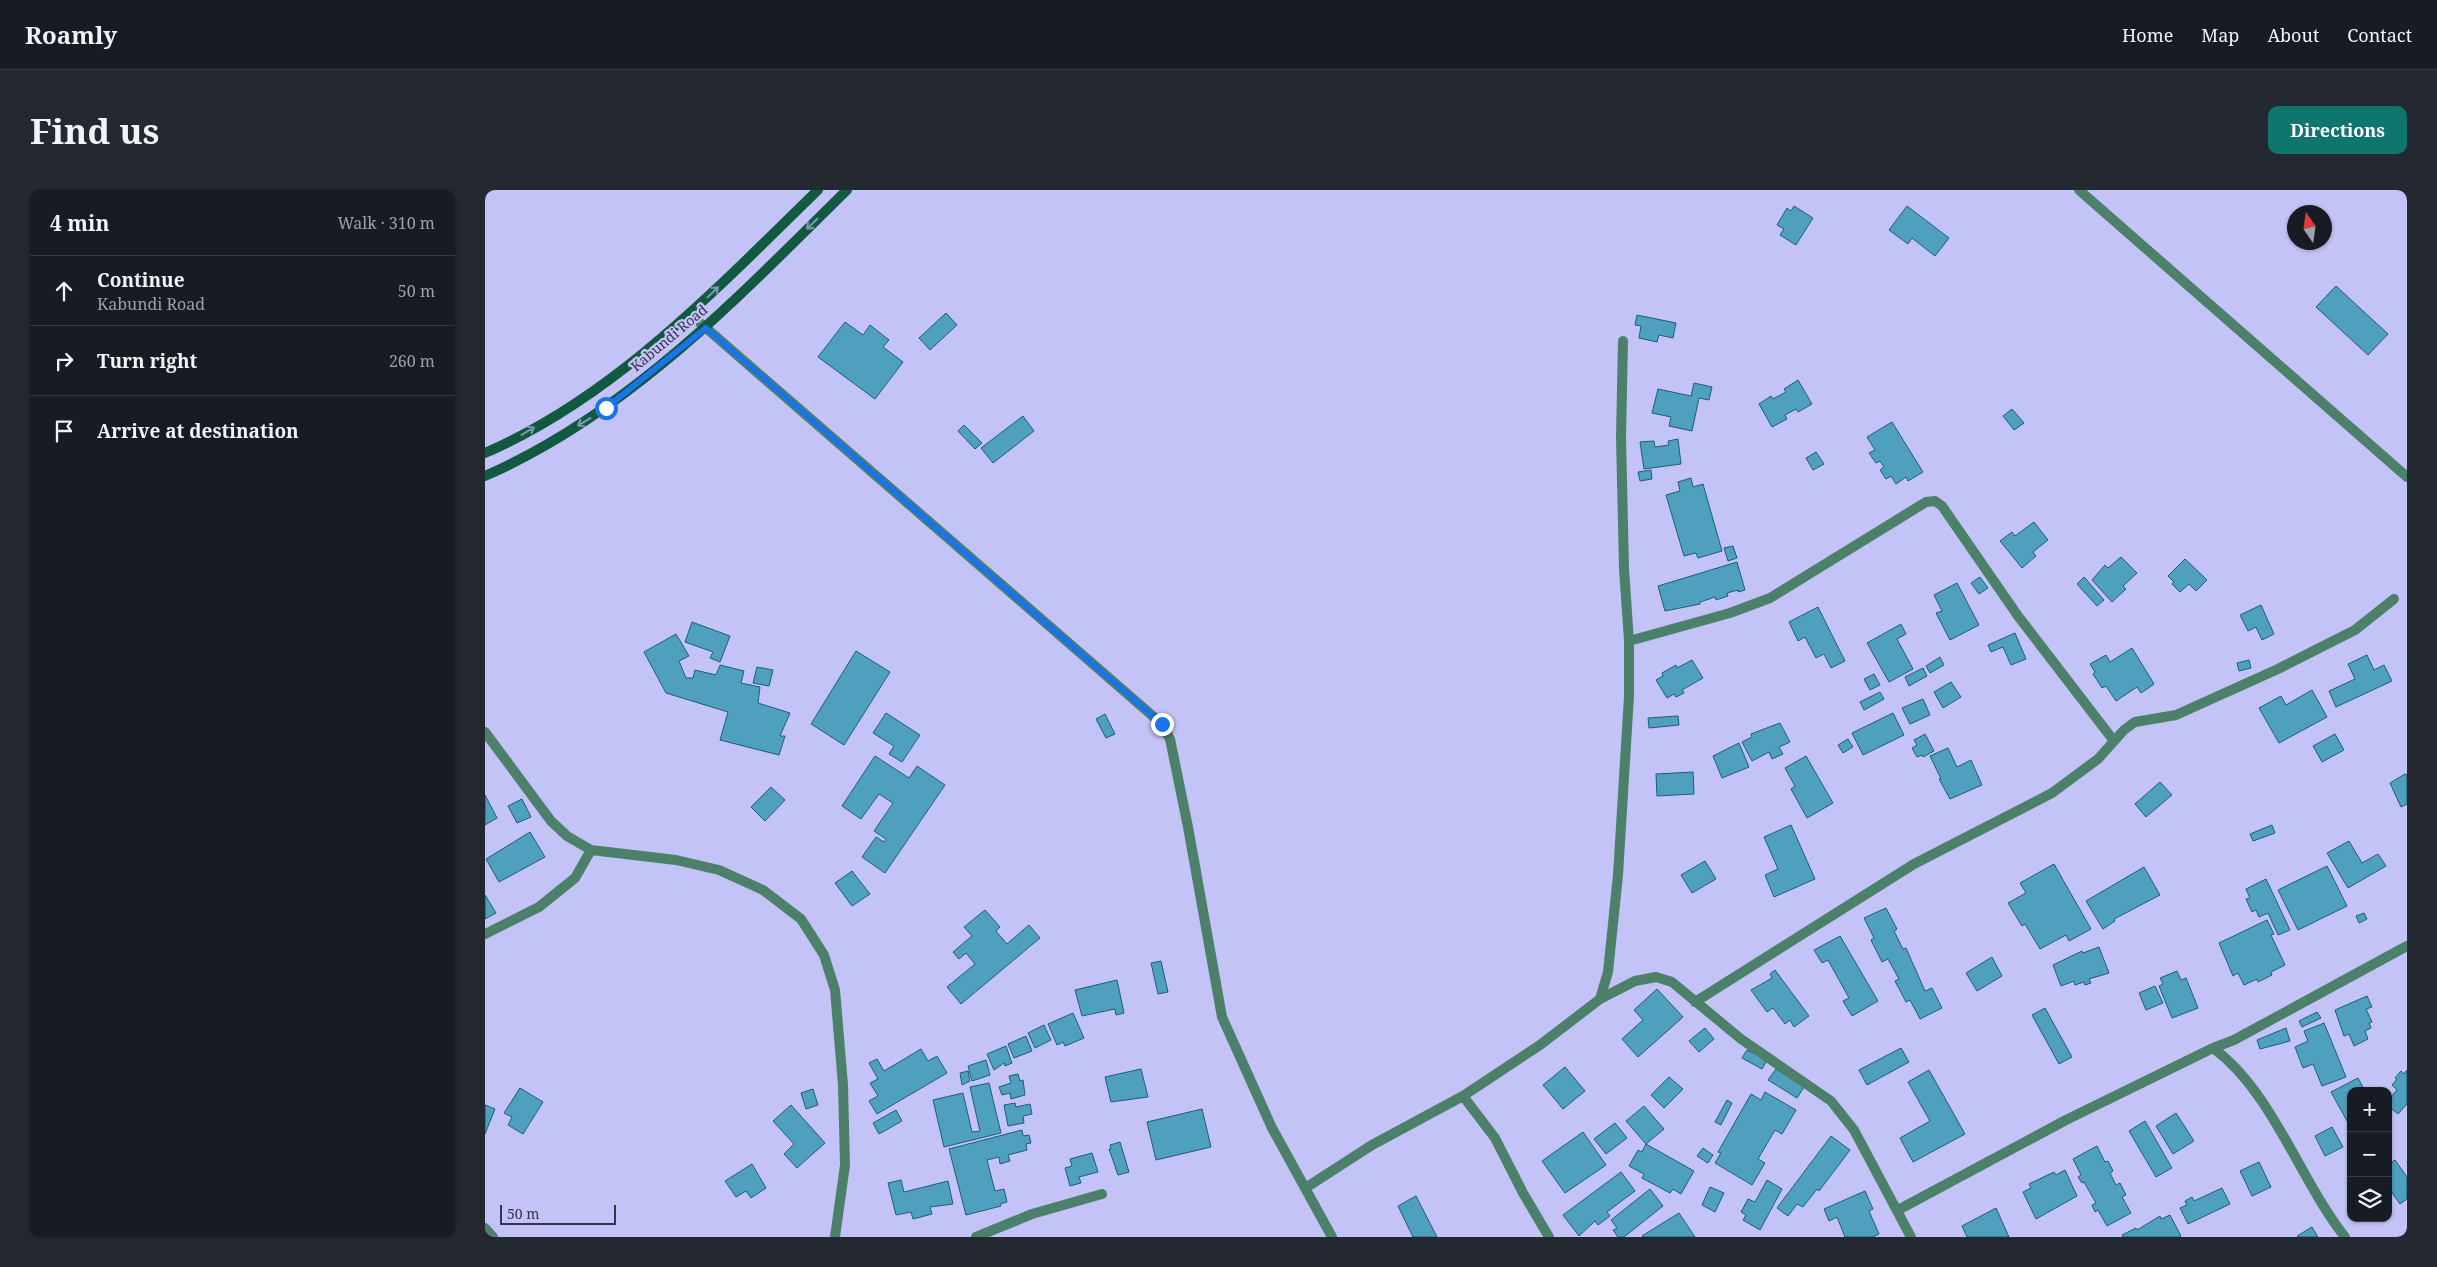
<!DOCTYPE html>
<html lang="en">
<head>
<meta charset="utf-8">
<style>
	:root { --surface:#171b24; --page:#242831; --text:#f1f3f6; --muted:#9ea1a6; --line:#363941; --accent:#0f766e }
	body { margin:0; font-family:"Noto Serif",serif; background:var(--page); color:var(--text) }
	.controls { position:absolute; right:15px; bottom:15px; display:grid; overflow:hidden; border-radius:10px; box-shadow:0 1px 4px #0004 }
	.controls button { width:45px; height:45px; display:grid; place-items:center; padding:0; border:0; border-bottom:1px solid var(--line); background:var(--surface); color:var(--text); font:25px sans-serif }
	.compass { position:absolute; left:1802px; top:15px; width:45px; height:45px; border-radius:50%; background:var(--surface); box-shadow:0 1px 4px #0004; rotate:347deg }
	.scale { position:absolute; left:15px; bottom:12px; width:116px; box-sizing:border-box; padding-left:5px; border:2px solid #363550; border-top:0; font-size:14px; line-height:18px; white-space:nowrap; color:#363550; -webkit-text-stroke:4px #c4c3f7; paint-order:stroke }
	.stop { position:absolute; width:15px; height:15px; margin:-11px; border:4px solid #1a73e8; border-radius:50%; background:#fff }
	.stop.end { background:#1a73e8; border-color:#fff; box-shadow:0 1px 5px #0008 }
	.list { margin:0; padding:0; list-style:none }
	h2 { display:flex; justify-content:space-between; align-items:center; height:65px; margin:0; padding:0 20px; font-size:21px }
	h2 small { font-size:16px; font-weight:400; color:var(--muted) }
	.list li { display:grid; grid-template-columns:32px 1fr auto; gap:15px; align-items:center; box-sizing:border-box; height:70px; padding:0 20px; border-top:1px solid var(--line) }
	.list b { display:block; font-size:19px; white-space:nowrap }
	.list p { margin:0; font-size:16px; white-space:nowrap; color:var(--muted) }
	.list em { font-size:16px; font-style:normal; color:var(--muted) }
	.icon { flex:none; width:28px; height:28px; fill:none; stroke:currentColor; stroke-width:2; stroke-linecap:round; stroke-linejoin:round }
	.map { position:relative; flex:none; width:1922px; height:1047px; overflow:hidden; border-radius:10px }
	header { display:flex; align-items:center; gap:30px; box-sizing:border-box; height:70px; padding:0 25px; background:var(--surface); border-bottom:1px solid var(--line) }
	header strong { font-size:24px }
	nav { display:flex; gap:28px; margin-inline-start:auto; font-size:18px }
	.intro { display:flex; align-items:center; justify-content:space-between; box-sizing:border-box; height:120px; padding:0 30px }
	h1 { margin:0; font-size:35px }
	.button { padding:12px 22px; border-radius:10px; background:var(--accent); color:#fff; font-size:18px; font-weight:700 }
	main { display:flex; gap:30px; padding:0 30px }
	aside { flex:1; background:var(--surface); border-radius:10px; box-shadow:0 1px 4px #0004 }
	.map>svg:first-child { display:block }
	.building { fill:#4fa0be; stroke:#1d5d74 }
	.lines { fill:none; stroke-linecap:round; stroke-linejoin:round }
	.street { stroke:#4c806a; stroke-width:10 }
	.secondary { stroke:#115941; stroke-width:10 }
	.oneway { stroke:#7c99ae }
	.route { stroke:#1a73e8; stroke-width:6 }
	.labels { text-anchor:middle; stroke-width:4.5; stroke-linejoin:round; paint-order:stroke }
	.street-label { font-size:14px; fill:#363550; stroke:#c4c3f7 }
</style>
</head>
<body>
<header>
<strong>Roamly</strong>
<nav><a>Home</a><a>Map</a><a>About</a><a>Contact</a></nav>
</header>
<div class="intro"><h1>Find us</h1><a class="button">Directions</a></div>
<main>
<aside>
<h2>4 min<small>Walk · 310 m</small></h2>
<ul class="list">
<li><svg class="icon" aria-label="ahead" viewBox="0 0 24 24"><path d="M12 20V5M6 11l6-6 6 6"/></svg><div><b>Continue</b><p>Kabundi Road</p></div><em>50 m</em></li>
<li><svg class="icon" aria-label="right" viewBox="0 0 24 24"><path d="M7 20v-9h11M14 6l5 5-5 5"/></svg><div><b>Turn right</b></div><em>260 m</em></li>
<li><svg class="icon" aria-label="arrive" viewBox="0 0 24 24"><path d="M6 21V4h12l-3 4 3 4H6"/></svg><div><b>Arrive at destination</b></div></li>
</ul>
</aside>
<div class="map">
<svg width="1922" height="1047" viewBox="0 0 1922 1047">
	<rect width="100%" height="100%" fill="#c4c3f7"/>
	<path class="building" d="M1309 16 1328 28 1311 55 1295 45 1299 39 1292 35 1302 18 1306 21Z
		M1422 16 1464 48 1450 66 1427 48 1423 54 1404 40Z
		M1851 96 1903 144 1883 165 1831 117Z
		M461 123 472 135 445 160 434 148Z
		M1152 125 1191 133 1188 148 1174 145 1172 152 1154 148 1156 136 1150 135Z
		M360 132 378 145 385 135 404 150 398 157 418 172 390 209 333 167Z
		M1313 190 1327 214 1313 222 1311 219 1300 225 1302 229 1287 237 1274 214 1286 206 1288 209 1301 202 1299 199Z
		M1209 193 1227 197 1224 210 1214 208 1207 241 1184 236 1186 227 1167 223 1173 199 1206 206Z
		M1527 219 1539 233 1529 240 1518 226Z
		M538 226 549 241 508 273 496 258Z
		M1407 232 1438 282 1423 291 1421 287 1411 294 1406 286 1401 289 1395 280 1399 277 1395 271 1391 273 1384 263 1390 260 1382 247Z
		M479 235 497 253 490 259 473 241Z
		M1193 249 1196 274 1159 279 1155 252 1169 251 1170 257 1184 255 1183 251Z
		M1331 262 1339 274 1328 280 1321 268Z
		M1166 280 1167 289 1155 291 1153 282Z
		M1206 288 1208 297 1218 294 1237 361 1213 368 1211 363 1199 366 1181 305 1195 301 1193 292Z
		M1549 332 1563 350 1548 362 1551 366 1537 378 1515 351 1527 342 1530 346Z
		M1248 356 1252 368 1243 371 1239 358Z
		M1636 367 1652 383 1638 396 1641 399 1627 412 1607 390 1620 375 1623 378Z
		M1700 369 1722 390 1711 401 1704 394 1695 402 1687 394 1689 392 1683 386Z
		M1252 372 1260 400 1253 402V400L1242 403 1243 406 1231 410 1230 407 1215 412V414L1180 421 1173 396Z
		M1495 387 1503 398 1494 404 1486 393Z
		M1599 387 1619 410 1612 416 1592 394Z
		M1472 393 1494 435 1465 450 1451 423 1457 421 1449 405Z
		M1776 415 1789 444 1777 450 1771 437 1763 441 1755 425Z
		M1333 417 1360 471 1346 478 1339 464 1331 468 1320 447 1313 451 1304 432Z
		M207 432 245 446 235 472 225 468 228 462 200 452Z
		M1416 434 1421 444 1412 449 1428 479 1404 492 1382 453Z
		M1530 443 1541 469 1526 475 1518 457 1506 462 1503 455Z
		M191 444 204 466 194 471 201 488H208L210 480 231 485 235 475 259 481 256 493 275 497 273 513 305 523 295 546H300L294 565 235 550 243 522 181 503 159 462Z
		M1647 458 1669 494 1656 503 1652 497 1631 511 1621 496 1617 498 1608 484 1610 482 1605 474 1621 465 1625 472Z
		M371 461 405 482 359 555 326 534Z
		M1882 465 1889 480 1899 475 1907 491 1851 517 1844 501 1870 489 1863 474Z
		M1455 467 1459 475 1445 483 1441 476Z
		M1207 470 1218 488 1197 500 1199 503 1191 507 1189 504 1182 508 1171 490 1178 486 1177 483 1191 475 1192 478Z
		M1764 470 1766 478 1754 481 1752 473Z
		M272 477 288 480 284 496 268 493Z
		M1438 478 1442 486 1424 496 1420 487Z
		M1389 484 1395 495 1385 500 1379 489Z
		M1466 492 1476 507 1458 518 1449 502Z
		M1827 500 1842 527 1794 553 1774 518 1796 506 1801 515Z
		M1395 502 1399 509 1379 520 1375 512Z
		M1438 509 1445 525 1425 534 1417 518Z
		M401 523 435 545 417 572 404 564 409 556 388 543Z
		M1408 523 1419 545 1378 565 1367 543Z
		M620 524 630 544 621 548 611 529Z
		M1193 526 1194 535 1164 538 1163 528Z
		M1295 533 1305 552 1294 557 1298 564 1287 569 1284 562 1267 571 1257 552 1267 547 1266 544Z
		M1440 544 1449 561 1438 567 1437 565 1432 567 1427 558 1432 555 1429 550Z
		M1850 544 1859 560 1837 572 1828 556Z
		M1363 549 1368 557 1358 563 1353 555Z
		M1254 553 1264 577 1237 588 1228 566Z
		M1463 558 1472 577 1486 570 1497 595 1465 609 1454 589H1456L1445 566Z
		M390 566 424 588 432 576 460 595 400 683 377 667 391 647 399 652 401 649 389 641 408 613 394 604 376 629 357 616Z
		M1321 566 1348 613 1322 628 1306 599 1310 596 1300 578Z
		M1208 582 1209 604 1172 606 1171 584Z
		M1920 584 1922 585V614L1916 617 1905 593Z
		M1675 592 1687 605 1661 627 1650 614Z
		M286 597 300 610 280 631 266 617Z
		M0 605 12 628 0 635Z
		M37 609 46 627 32 633 23 616Z
		M1306 635 1330 689 1289 707 1280 685 1293 679 1279 647Z
		M1787 635 1790 643 1768 651 1765 644Z
		M45 642 60 667 14 692 1 669Z
		M1864 651 1877 673 1893 664 1901 676 1863 698 1842 663Z
		M1220 671 1231 689 1207 703 1196 685Z
		M1569 674 1606 739 1584 751 1581 745 1555 759 1540 734 1537 736 1523 713 1541 703 1535 693Z
		M1842 676 1862 716 1813 740 1793 700Z
		M1659 677 1675 705 1629 729 1630 731 1618 739 1601 711Z
		M367 681 385 704 367 716 350 693Z
		M1781 689 1805 740 1793 745 1783 723 1774 727 1771 720 1767 722 1761 709 1765 708 1761 699Z
		M0 705 11 723 0 729Z
		M1401 718 1412 739 1409 741 1418 759 1421 758 1440 801 1447 798 1457 818 1435 829 1425 810 1421 812 1410 791 1414 789 1403 769 1397 772 1386 750 1389 748 1379 728Z
		M500 720 515 737 511 741 522 754 544 735 555 748 476 814 462 797 490 774 481 763 474 769 468 762 487 746 479 737Z
		M1879 723 1882 729 1874 733 1871 726Z
		M1782 730 1789 744 1786 745 1800 775 1786 782 1787 785 1773 792 1772 789 1759 795 1753 783 1748 786 1734 753Z
		M1355 746 1393 811 1367 826 1358 811 1364 808 1343 770 1337 773 1329 760Z
		M1614 757 1624 783 1604 789 1606 793 1600 795 1599 792 1590 795 1589 791 1576 796 1568 775 1597 761 1598 763Z
		M1507 767 1517 786 1492 801 1481 783Z
		M676 771 683 802 673 804 666 773Z
		M1290 780 1324 826 1309 837 1305 830 1300 834 1288 818 1282 822 1266 800 1287 788 1285 784Z
		M1692 781 1696 790 1701 788 1713 818 1687 828 1674 796 1678 794 1675 788Z
		M632 790 639 823 631 825 630 819 597 826 590 800Z
		M1670 796 1678 813 1661 820 1654 803Z
		M1172 799 1198 827 1153 867 1137 849 1158 830 1149 820Z
		M1882 806 1887 817 1881 819 1887 832 1884 833 1886 838 1880 841 1883 849 1869 856 1864 844 1859 846 1850 820Z
		M1560 818 1587 867 1574 874 1547 825Z
		M1832 822 1836 828 1817 837 1814 831Z
		M588 823 599 848 580 856 578 852 572 855 563 834Z
		M1839 833 1861 887 1837 896 1828 874 1818 878 1810 857 1823 851 1819 841Z
		M559 835 566 850 550 858 543 843Z
		M1220 838 1229 849 1214 862 1204 851Z
		M1801 838 1805 851 1775 859 1772 850Z
		M541 846 547 861 529 868 523 854Z
		M521 856 527 873 520 876 519 873 509 880 502 864Z
		M1416 858 1424 872 1382 895 1374 880Z
		M436 859 443 871 452 866 462 883 392 924 384 911 393 906 385 893 393 889 384 873 392 869 399 881Z
		M1262 860 1282 870 1277 879 1257 868Z
		M501 870 505 885 487 891 483 876Z
		M1080 877 1100 901 1078 919 1058 895Z
		M656 879 663 907 626 912 620 887Z
		M1291 879 1319 897 1312 908 1283 890Z
		M1444 880 1480 944 1428 972 1415 948 1445 931 1423 892Z
		M1922 880V914L1913 924 1903 916V910L1912 900 1907 895 1912 889 1910 888 1916 881 1919 884Z
		M483 881 485 891 477 895 475 883Z
		M533 884 535 891 538 890 540 905 526 909 525 903 517 905 514 897 526 893 524 886Z
		M1184 887 1198 899 1179 918 1166 905Z
		M1873 888 1880 901H1866V938L1846 902Z
		M504 893 516 943 459 957 448 910 478 903 487 942 495 941 485 897Z
		M35 898 58 912 38 944 23 935 27 927 19 923Z
		M328 899 333 915 321 919 316 903Z
		M1280 902 1311 920 1297 944 1290 940 1273 969 1280 973 1267 995 1230 973 1236 963 1233 962 1266 904 1276 910Z
		M1242 910 1247 913 1236 935 1230 932Z
		M530 913 531 917 545 914 547 924 538 926 539 933 523 936 519 915Z
		M0 915 10 919 0 944Z
		M306 915 340 953 312 978 299 964 309 954 288 931Z
		M1159 916 1179 939 1161 954 1141 931Z
		M717 919 726 957 671 970 662 932Z
		M411 920 417 931 394 944 388 933Z
		M1691 923 1709 951 1688 964 1671 936Z
		M1660 931 1687 978 1671 987 1644 941Z
		M1130 933 1142 948 1121 964 1109 949Z
		M1847 937 1858 957 1840 966 1830 946Z
		M537 940 538 946 544 945 546 953 541 954 542 960 523 965 525 971 515 974 514 967 502 970 510 1001 519 999 522 1012 515 1014 516 1016 481 1025 464 959Z
		M1098 942 1121 975 1080 1003 1057 971Z
		M1346 946 1365 960 1334 1001 1332 999 1318 1017 1312 1014 1303 1026 1292 1018Z
		M635 952 644 982 633 985 624 959H626L625 955Z
		M1161 954 1209 981 1196 1004 1188 999 1185 1003 1157 988 1159 984 1144 976 1153 960 1157 962Z
		M1612 956 1620 972 1623 971 1628 981 1625 983 1631 995 1635 993 1641 1005 1637 1007 1646 1023 1622 1036 1613 1020 1610 1022 1607 1015 1611 1013 1599 992 1597 993 1593 987 1596 985 1588 969Z
		M1218 958 1228 965 1223 973 1212 966Z
		M607 963 613 982 594 987 596 993 585 996 580 978 587 976 585 969Z
		M1910 970 1922 987V1009L1915 1014 1903 997V975Z
		M1774 972 1786 997 1767 1006 1755 981Z
		M267 974 281 998 266 1008 261 1001 251 1007 240 991Z
		M1580 980 1592 1006 1551 1029 1538 1002 1546 998 1544 994 1569 982 1571 985Z
		M1136 982 1150 1001 1122 1022 1125 1026 1113 1035 1110 1031 1094 1046 1078 1025Z
		M416 990 419 1002 463 991 468 1014 445 1017 447 1024 428 1029 426 1022 411 1025 403 993Z
		M1282 990 1297 999 1275 1040 1258 1030 1261 1025 1256 1022 1263 1009 1270 1012Z
		M1225 997 1239 1003 1230 1022 1217 1015Z
		M1737 998 1745 1014 1703 1034 1695 1018 1702 1015 1700 1011 1707 1007 1709 1011Z
		M1165 999 1178 1016 1139 1047H1133L1128 1040 1132 1038 1126 1030Z
		M1380 1001 1388 1019 1384 1021 1394 1044 1388 1047H1360L1352 1027 1344 1031 1339 1019Z
		M931 1006 952 1047H928L913 1016Z
		M1511 1018 1524 1047H1482L1477 1036Z
		M1194 1023 1210 1047H1158L1157 1046Z
		M1685 1025 1696 1046 1695 1047H1638L1637 1045 1651 1038 1652 1040 1675 1026 1676 1029Z
		M1827 1037 1833 1047H1813L1812 1046Z"/>
	<g class="lines">
		<path class="street" d="M1594 0 1922 287
			M205 124 677 534 685 549 703 637 737 827 787 938 847 1047
			M1144 451 1245 423 1285 408 1441 312 1450 311 1457 316 1533 426 1629 551
			M0 542 66 631 82 646 106 660 191 670 234 680 278 700 316 729 339 765 350 800 358 895 360 975 350 1047
			M0 744 54 717 90 688 106 660
			M1115 809 1123 782 1133 685 1144 506V451L1139 379 1136 247 1138 151
			M1210 812 1429 674 1567 603 1613 569 1639 540 1650 532 1691 525 1793 479 1870 440 1909 409
			M1728 858 1749 850 1922 756
			M978 906 1055 855 1115 809 1150 791 1171 787 1187 792 1256 849 1346 911 1369 940 1426 1047
			M822 997 887 955 978 906 1010 948 1038 1003 1064 1047
			M1413 1020 1581 930 1728 858C1788 902 1814 989 1860 1047
			M0 1038 8 1047
			M491 1047 547 1024 617 1004"/>
		<path class="secondary" d="M0 263C131 206 232 98 333 0
			M0 286C144 223 252 108 362 0"/>
	</g>
	<defs><path id="oneway-shaft" d="M-6 0H5M1.5-3L5.5 0L1.5 3" fill="none" stroke-width="1.6" stroke-linecap="round" stroke-linejoin="round" transform="scale(1.25)"/></defs>
	<g class="oneway">
		<use href="#oneway-shaft" transform="translate(327 34) rotate(136)"/>
		<use href="#oneway-shaft" transform="translate(228 102) rotate(-44)"/>
		<use href="#oneway-shaft" transform="translate(99 232) rotate(149)"/>
		<use href="#oneway-shaft" transform="translate(43 241) rotate(-31)"/>
	</g>
	<g class="lines">
		<path class="route" d="M121 218 221 138 677 534"/>
	</g>
	<g class="labels">
		<g class="street-label">
			<text transform="translate(184 148) rotate(-40)" y="5">Kabundi Road</text>
		</g>
	</g>
</svg>
<div class="controls">
<button>+</button>
<button>−</button>
<button><svg class="icon" aria-label="layers" viewBox="0 0 24 24"><path d="M12 4l9 5-9 5-9-5zM3 14l9 5 9-5"/></svg></button>
</div>
<svg class="compass" viewBox="-18 -18 36 36"><path d="M0-13l5 13h-10z" fill="#e53935"/><path d="M0 13l5-13h-10z" fill="#9ea1a6"/></svg>
<div class="scale">50 m</div>
<div class="stop" style="left:121px;top:218px"></div>
<div class="stop end" style="left:677px;top:534px"></div>
</div>
</main>
</body>
</html>
